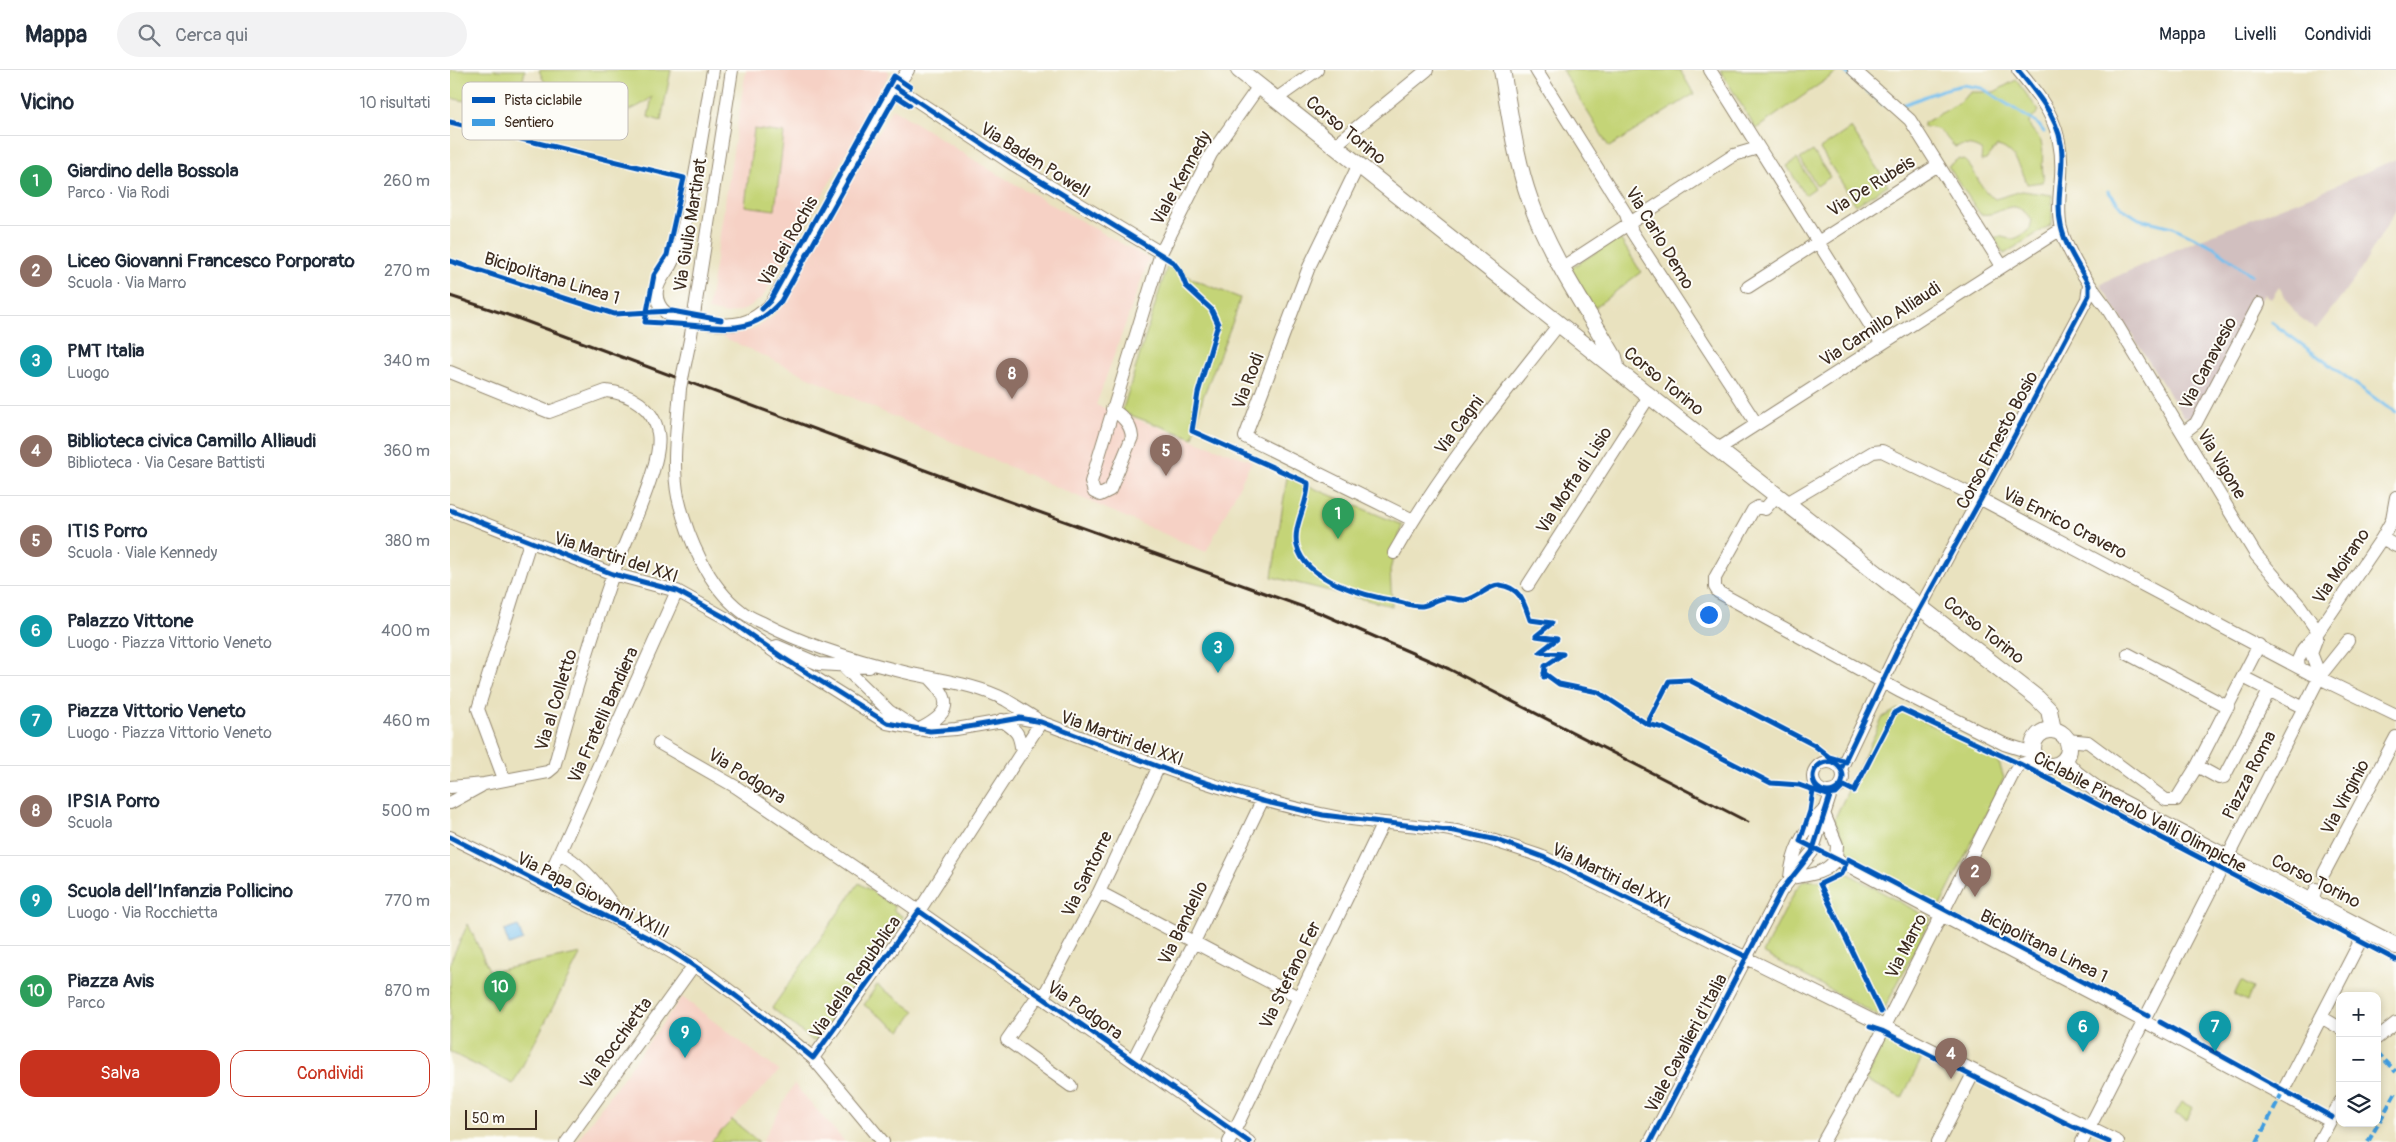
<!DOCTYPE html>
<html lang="it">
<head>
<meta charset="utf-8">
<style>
	:root { --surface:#fff; --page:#f2f2f3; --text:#1f2937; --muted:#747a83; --line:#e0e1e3; --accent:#c8321e }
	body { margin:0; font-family:Pangolin,sans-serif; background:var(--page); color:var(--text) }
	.controls { position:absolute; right:15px; bottom:15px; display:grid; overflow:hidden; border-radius:10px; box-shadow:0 2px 8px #0003 }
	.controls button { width:45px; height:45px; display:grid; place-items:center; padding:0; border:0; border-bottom:1px solid var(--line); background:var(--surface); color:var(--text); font:25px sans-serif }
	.scale { position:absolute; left:15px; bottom:12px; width:72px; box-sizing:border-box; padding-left:5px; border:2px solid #3b2a1e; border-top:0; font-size:14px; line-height:18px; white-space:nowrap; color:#3b2a1e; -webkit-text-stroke:4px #fdfcf7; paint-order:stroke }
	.you { position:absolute; left:1258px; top:544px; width:18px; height:18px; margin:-12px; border:4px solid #fff; border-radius:50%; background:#1a73e8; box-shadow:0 0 0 8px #1a73e833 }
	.badge { display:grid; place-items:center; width:32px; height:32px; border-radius:50%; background:var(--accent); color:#fff; font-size:16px; font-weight:700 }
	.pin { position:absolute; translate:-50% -41px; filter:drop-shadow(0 1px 2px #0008) }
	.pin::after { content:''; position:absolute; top:26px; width:18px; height:15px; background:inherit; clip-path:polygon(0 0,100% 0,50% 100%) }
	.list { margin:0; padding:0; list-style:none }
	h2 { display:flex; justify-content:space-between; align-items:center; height:65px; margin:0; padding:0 20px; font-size:21px }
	h2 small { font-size:16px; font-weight:400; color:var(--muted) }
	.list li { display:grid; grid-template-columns:32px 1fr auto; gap:15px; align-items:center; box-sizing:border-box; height:90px; padding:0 20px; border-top:1px solid var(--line) }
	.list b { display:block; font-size:19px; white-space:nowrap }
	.list p { margin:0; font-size:16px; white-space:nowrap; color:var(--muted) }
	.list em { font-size:16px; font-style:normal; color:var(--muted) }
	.actions { display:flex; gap:10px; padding:15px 20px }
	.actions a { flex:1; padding:11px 0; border:1px solid var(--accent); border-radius:15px; text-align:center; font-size:18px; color:var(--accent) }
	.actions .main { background:var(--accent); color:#fff }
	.icon { flex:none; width:28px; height:28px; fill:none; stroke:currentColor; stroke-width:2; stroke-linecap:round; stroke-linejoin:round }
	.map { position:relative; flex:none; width:1946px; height:1072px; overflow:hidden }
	header { display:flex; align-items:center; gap:30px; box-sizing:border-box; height:70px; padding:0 25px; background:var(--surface); border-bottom:1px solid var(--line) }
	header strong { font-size:24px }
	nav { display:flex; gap:28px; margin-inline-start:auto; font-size:18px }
	.search { width:350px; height:45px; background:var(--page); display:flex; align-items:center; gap:12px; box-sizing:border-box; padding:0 18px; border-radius:28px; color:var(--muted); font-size:19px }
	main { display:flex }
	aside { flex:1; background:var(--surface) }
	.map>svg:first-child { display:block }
	.built { fill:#f6d1c5 }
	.industrial { fill:#d1bfbf }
	.green { fill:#c4d477; stroke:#807f4a }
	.water { fill:#76c0ef; stroke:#587586 }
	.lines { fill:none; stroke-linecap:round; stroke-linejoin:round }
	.stream { stroke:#76c0ef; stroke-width:3 }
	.minor-casing { stroke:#92866e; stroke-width:14 }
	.major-casing { stroke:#92866e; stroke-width:18 }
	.minor { stroke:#fff; stroke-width:12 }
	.major { stroke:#fff; stroke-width:16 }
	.rail { stroke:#3b2a1e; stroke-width:3 }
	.minor-bridge-casing { stroke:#92866e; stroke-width:14; stroke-linecap:butt }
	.minor-bridge { stroke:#fff; stroke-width:12 }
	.quiet { stroke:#3f9ce0; stroke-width:4; stroke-dasharray:8 4; stroke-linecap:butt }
	.cycleway-casing { stroke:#fdfcf7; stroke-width:8 }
	.cycleway { stroke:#0057b8; stroke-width:5 }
	.labels { text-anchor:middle; stroke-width:4; stroke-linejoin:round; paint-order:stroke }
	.street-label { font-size:18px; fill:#3b2a1e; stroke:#fdfcf7 }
	.key { fill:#fdfcf7; stroke:#c3bdb6; stroke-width:1 }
	.key-label { font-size:14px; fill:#3b2a1e }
</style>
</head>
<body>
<header>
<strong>Mappa</strong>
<div class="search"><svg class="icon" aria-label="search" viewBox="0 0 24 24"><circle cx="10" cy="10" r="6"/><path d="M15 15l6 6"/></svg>Cerca qui</div>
<nav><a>Mappa</a><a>Livelli</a><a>Condividi</a></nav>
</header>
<main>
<aside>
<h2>Vicino<small>10 risultati</small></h2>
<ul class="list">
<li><span class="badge" style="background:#2e9e5b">1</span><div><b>Giardino della Bossola</b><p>Parco · Via Rodi</p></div><em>260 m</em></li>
<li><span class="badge" style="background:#8d6e63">2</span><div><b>Liceo Giovanni Francesco Porporato</b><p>Scuola · Via Marro</p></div><em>270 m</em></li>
<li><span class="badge" style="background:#0f9aa8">3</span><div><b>PMT Italia</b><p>Luogo</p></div><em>340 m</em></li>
<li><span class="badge" style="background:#8d6e63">4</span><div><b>Biblioteca civica Camillo Alliaudi</b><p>Biblioteca · Via Cesare Battisti</p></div><em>360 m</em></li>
<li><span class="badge" style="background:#8d6e63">5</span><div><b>ITIS Porro</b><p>Scuola · Viale Kennedy</p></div><em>380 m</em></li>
<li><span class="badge" style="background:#0f9aa8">6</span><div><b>Palazzo Vittone</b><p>Luogo · Piazza Vittorio Veneto</p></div><em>400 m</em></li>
<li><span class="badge" style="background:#0f9aa8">7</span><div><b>Piazza Vittorio Veneto</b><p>Luogo · Piazza Vittorio Veneto</p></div><em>460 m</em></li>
<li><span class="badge" style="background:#8d6e63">8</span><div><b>IPSIA Porro</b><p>Scuola</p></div><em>500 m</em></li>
<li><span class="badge" style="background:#0f9aa8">9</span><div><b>Scuola dell’Infanzia Pollicino</b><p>Luogo · Via Rocchietta</p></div><em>770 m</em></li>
<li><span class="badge" style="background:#2e9e5b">10</span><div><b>Piazza Avis</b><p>Parco</p></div><em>870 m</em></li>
</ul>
<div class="actions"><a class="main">Salva</a><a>Condividi</a></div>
</aside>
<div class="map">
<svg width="1946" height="1072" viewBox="0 0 1946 1072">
	<rect width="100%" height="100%" fill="#fdfcf7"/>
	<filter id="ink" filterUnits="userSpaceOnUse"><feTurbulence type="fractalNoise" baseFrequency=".02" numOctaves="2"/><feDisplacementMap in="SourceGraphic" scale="10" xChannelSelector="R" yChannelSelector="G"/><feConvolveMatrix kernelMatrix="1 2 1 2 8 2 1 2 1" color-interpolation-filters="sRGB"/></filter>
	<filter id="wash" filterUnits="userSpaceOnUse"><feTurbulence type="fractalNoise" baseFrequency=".0096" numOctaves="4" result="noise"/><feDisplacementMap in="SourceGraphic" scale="20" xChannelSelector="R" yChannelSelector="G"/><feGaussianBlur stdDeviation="1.12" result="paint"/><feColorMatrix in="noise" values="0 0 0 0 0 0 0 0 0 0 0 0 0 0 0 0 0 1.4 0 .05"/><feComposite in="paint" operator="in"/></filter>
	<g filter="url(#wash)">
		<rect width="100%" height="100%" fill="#e9e2bf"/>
		<path class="built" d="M296 0H437L440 3 383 107 312 228 294 240 278 244 258 240Z
			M442 38 540 100 699 189 646 335 802 391 756 482 431 341 269 265 302 260 320 249 335 233 350 201Z
			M232 927 329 1001 261 1072H126Z
			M344 1014 395 1072H312Z"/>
		<path class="industrial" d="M1946 89V140L1907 206 1866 259 1847 245 1829 217 1821 229 1814 224 1750 345 1742 348 1733 346 1650 214 1736 175 1870 122Z"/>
		<path class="green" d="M0 0H75L67 41 0 28Z
			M89 0H221L211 51 198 47 202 27C162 59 108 51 89 0Z
			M1112 0H1230L1244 24 1159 77Z
			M1270 0H1385L1387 2 1306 59Z
			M1566 10 1589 41 1579 52C1580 61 1588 64 1591 72 1595 82 1590 95 1594 108L1592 112 1577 114C1573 101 1563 78 1547 76L1536 90 1531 91 1532 81C1525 75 1513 74 1505 77 1492 65 1495 58 1474 57V53L1507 34 1521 22H1544Z
			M1401 58 1438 115 1406 135 1370 79Z
			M304 59 334 63 325 140 295 136Z
			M1363 81 1380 107 1367 116 1350 89Z
			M1347 89 1365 118 1355 125 1337 96Z
			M1508 89 1514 90C1527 101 1529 120 1545 129L1572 121 1602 125V154L1554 184 1544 168C1551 165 1553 168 1561 169 1568 169 1575 163 1580 159L1582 150C1560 122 1553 148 1530 144L1498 96Z
			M1169 167 1191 202 1144 238 1120 199Z
			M718 193 742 209 790 228 785 246 753 327 743 368 672 342Z
			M837 407 952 455 940 500 942 536 822 507Z
			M1448 639 1543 685 1548 690 1554 708 1490 836 1396 784 1394 771 1384 750 1433 647Z
			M1388 798 1481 849 1430 947 1313 883 1346 819 1354 810 1369 811Z
			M409 813 444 836V841L452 846 451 851 369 969 363 971 322 938Z
			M18 854 40 902 131 883 63 1014 0 982V892Z
			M1791 911 1803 918 1797 931 1784 925Z
			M427 915 465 941 451 961 414 935Z
			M1436 968 1473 986 1452 1028 1415 1010Z
			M1732 1032 1743 1038 1737 1050 1725 1044Z
			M282 1050 309 1072H261Z"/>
		<path class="water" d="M68 856 73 870 59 875 54 861Z"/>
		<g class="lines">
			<path class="stream" d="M1393 0 1434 35
				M1450 36 1492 20 1513 15 1532 18 1588 54 1594 62
				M1658 121 1672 138 1689 149 1723 157 1764 177 1801 205
				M1821 252 1937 337 1946 342"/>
		</g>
	</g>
	<g filter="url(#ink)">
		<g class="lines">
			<defs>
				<path id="minor" d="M263 0C253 57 245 116 230 172 227 180 224 189 220 196 212 208 202 219 209 234 217 251 240 251 256 253 286 257 299 255 321 234L446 17 458 0
					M1086 0 1176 144 1182 162 1306 353
					M1260 0 1432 274
					M1404 0 1460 50 1552 196
					M1568 0C1597 35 1614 58 1611 106 1610 123 1607 142 1611 159 1619 187 1639 215 1657 238L1806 485 1850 536 1868 562
					M446 17 561 93 711 183
					M826 29 867 0
					M884 76 977 0
					M908 96 859 197 795 367 963 450
					M1111 198 1284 85 1308 78
					M1298 217 1488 95
					M245 238 282 0
					M0 302 99 342 156 321C180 323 204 338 208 363 214 393 174 472 163 504 141 567 122 632 104 697L98 702 34 714 0 717
					M233 304 241 265
					M230 318C228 353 221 392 228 427 237 467 258 516 291 541 298 547 307 550 315 554 357 576 405 590 450 601 485 610 524 613 556 630 566 636 575 642 585 648
					M662 339C672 346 681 354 682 367L660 420 650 425 644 422 641 412 711 183 761 84 809 16
					M1733 363 1746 353 1809 234
					M1268 379 1611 159
					M1327 425 1315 439 1308 437 1303 440 1265 508V517L1268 522 1451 622 1554 674 1583 683
					M1337 433 1423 382 1432 381 1531 429 1859 603 1946 645
					M0 440 163 504 227 521 281 551
					M1942 449 1946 427
					M1932 468 1946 476
					M944 483C991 400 1051 328 1110 253
					M1078 515 1200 325
					M276 548 332 587 437 653 480 661 506 659 570 648 591 652C683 687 775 724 871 744 915 754 961 753 1006 761 1036 767 1064 777 1093 787L1668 1072
					M1867 567 1861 583 1870 606
					M327 576 369 594 419 597
					M1678 584 1778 637
					M391 594 439 641 468 660C496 646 506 634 481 609
					M1849 597 1848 590 1853 579 1868 562 1932 468 1946 443
					M1793 607 1854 638
					M551 650C568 661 570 664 572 684
					M1617 670 1638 672 1716 730H1726L1747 696 1809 575
					M209 673 286 717 454 831 799 1072
					M1363 707a15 15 0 1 1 30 0a15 15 0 1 1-30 0Z
					M1747 696 1769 708 1774 707 1819 621
					M1391 699 1449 577 1637 229 1639 215
					M54 709 28 639 80 472
					M0 733 31 716
					M1373 741 1387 775 1386 789C1375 805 1358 805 1340 808 1342 781 1354 759 1373 741Z
					M0 767 175 854 256 903 299 935 363 988 433 1072
					M110 783C135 795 161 830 175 854
					M1386 789C1550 878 1717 961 1880 1051
					M1874 803 1946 667
					M95 815 227 521
					M649 822 848 927
					M1861 832 1866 819
					M589 924 557 970 621 1016
					M593 927 649 822 709 696
					M1871 947 1890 958
					M1927 968 1946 953
					M363 988 469 841 591 652
					M683 990 744 872 812 731
					M1831 1025 1916 860
					M116 1072 244 895
					M779 1072 933 753
					M1200 1072 1331 821 1362 782 1381 723
					M1373 1072 1405 1015 1562 706 1570 694 1587 690
					M1488 1072 1524 1002
					M1632 1072 1870 606 1898 571
					M1869 1072 1890 1032"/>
				<path id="major" d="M789 0 1226 347 1587 628 1599 640 1603 660
					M1052 0C1060 44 1065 88 1080 130 1100 186 1134 235 1164 287L1166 296
					M1583 678a18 18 0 1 1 36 0a18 18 0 1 1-36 0Z
					M1614 691 1626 704 1646 719 1946 876"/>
			</defs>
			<use href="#minor" class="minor-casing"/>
			<use href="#major" class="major-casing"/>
			<use href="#minor" class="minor"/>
			<use href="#major" class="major"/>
			<path class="rail" d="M0 226 67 248 539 424 870 543 999 599 1298 752"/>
			<defs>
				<path id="minor-bridge" d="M241 265 245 238
					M230 318 233 304"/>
			</defs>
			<use href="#minor-bridge" class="minor-bridge-casing"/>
			<use href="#minor-bridge" class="minor-bridge"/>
			<path class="quiet" d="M1927 982 1946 1002
				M1807 1072 1831 1025
				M1918 1072 1946 1022"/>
			<defs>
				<path id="cycleway" d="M446 17 561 93 723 192 730 201 736 216 761 239 768 254 748 323 742 361 858 413C859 433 842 456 847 476 855 511 916 526 946 531 954 533 964 537 972 536 980 535 986 529 994 528 1001 527 1009 531 1016 530 1028 528 1040 514 1050 515 1071 518 1074 533 1080 550L1102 553 1086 566 1107 569 1090 582 1113 584 1095 596 1094 607
					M0 52 234 108 217 185 204 205 195 252C214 253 232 254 250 256 286 259 306 260 331 231L446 26 460 35
					M0 191 164 244 222 241 271 250
					M312 239 320 231 444 6 460 17
					M0 440 163 504 227 521 276 548 332 587 437 653 480 661 506 659 570 648 591 652 720 701 812 731 873 745 1005 761 1047 770 1093 787 1297 887
					M1094 603 1109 614 1148 622 1197 654 1214 658 1321 713 1349 715 1377 725 1386 724 1394 716 1404 721 1444 643 1451 639 1570 694 1946 890
					M1197 654 1219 611 1239 610 1364 675 1379 687 1396 692
					M1363 707a15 15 0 1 1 30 0a15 15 0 1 1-30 0Z
					M1391 699 1449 577 1531 429 1639 225V215C1629 196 1615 176 1611 156 1606 133 1612 109 1612 87 1613 52 1588 25 1568 0
					M1363 720 1360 741 1350 771 1396 794 1391 804 1370 814 1431 942
					M0 767 212 875C266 908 315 948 363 988L469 841 799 1072
					M1398 789 1698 946
					M1710 952 1882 1047
					M1420 957 1432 961 1624 1057 1659 1072
					M1200 1072 1331 821 1362 782 1381 723"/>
			</defs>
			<use href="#cycleway" class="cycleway-casing"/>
			<use href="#cycleway" class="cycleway"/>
		</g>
	</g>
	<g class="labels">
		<g class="street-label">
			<text transform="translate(896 60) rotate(39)" y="6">Corso Torino</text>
			<text transform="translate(585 90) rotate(32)" y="6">Via Baden Powell</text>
			<text transform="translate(731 108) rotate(-61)" y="6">Viale Kennedy</text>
			<text transform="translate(1421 116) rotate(-32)" y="6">Via De Rubeis</text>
			<text transform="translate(240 155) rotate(-81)" y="6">Via Giulio Martinat</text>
			<text transform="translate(1210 168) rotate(59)" y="6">Via Carlo Demo</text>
			<text transform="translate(338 171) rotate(-60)" y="6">Via dei Rochis</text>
			<text transform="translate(102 208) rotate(17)" y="6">Bicipolitana Linea 1</text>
			<text transform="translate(1430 254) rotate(-33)" y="6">Via Camillo Alliaudi</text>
			<text transform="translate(1758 293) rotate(-62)" y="6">Via Canavesio</text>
			<text transform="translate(798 311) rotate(-69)" y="6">Via Rodi</text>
			<text transform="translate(1214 311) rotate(39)" y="6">Corso Torino</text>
			<text transform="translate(1009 355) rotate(-53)" y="6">Via Cagni</text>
			<text transform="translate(1547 370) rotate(-62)" y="6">Corso Ernesto Bosio</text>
			<text transform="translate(1772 394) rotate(59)" y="6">Via Vigone</text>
			<text transform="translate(1124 410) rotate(-57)" y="6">Via Moffa di Lisio</text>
			<text transform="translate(1615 453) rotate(27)" y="6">Via Enrico Cravero</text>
			<text transform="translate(166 487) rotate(18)" y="6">Via Martiri del XXI</text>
			<text transform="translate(1891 496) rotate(-56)" y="6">Via Moirano</text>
			<text transform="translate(1534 560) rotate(38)" y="6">Corso Torino</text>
			<text transform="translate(106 630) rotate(-73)" y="6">Via al Colletto</text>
			<text transform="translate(153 645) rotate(-66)" y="6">Via Fratelli Bandiera</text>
			<text transform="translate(672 668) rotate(20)" y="6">Via Martiri del XXI</text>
			<text transform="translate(1799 705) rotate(-63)" y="6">Piazza Roma</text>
			<text transform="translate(297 706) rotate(32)" y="6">Via Podgora</text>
			<text transform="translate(1895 727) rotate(-62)" y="6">Via Virginio</text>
			<text transform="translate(1690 742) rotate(28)" y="6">Ciclabile Pinerolo Valli Olimpiche</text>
			<text transform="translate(637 804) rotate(-64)" y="6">Via Santorre</text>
			<text transform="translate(1161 806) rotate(26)" y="6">Via Martiri del XXI</text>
			<text transform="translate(1866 811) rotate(27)" y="6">Corso Torino</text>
			<text transform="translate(143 825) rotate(27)" y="6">Via Papa Giovanni XXIII</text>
			<text transform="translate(733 853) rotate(-64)" y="6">Via Bandello</text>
			<text transform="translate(1456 876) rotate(-63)" y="6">Via Marro</text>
			<text transform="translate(1594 876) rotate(27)" y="6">Bicipolitana Linea 1</text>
			<text transform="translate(840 905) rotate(-64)" y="6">Via Stefano Fer</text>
			<text transform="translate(405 907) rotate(-55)" y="6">Via della Repubblica</text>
			<text transform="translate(635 940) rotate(35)" y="6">Via Podgora</text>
			<text transform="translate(166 973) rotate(-54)" y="6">Via Rocchietta</text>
			<text transform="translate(1236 973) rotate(-62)" y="6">Viale Cavalieri d'Italia</text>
		</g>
	</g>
	<rect x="12" y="12" width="166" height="58" rx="8" class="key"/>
	<rect x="22" y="27" width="23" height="6" fill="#0057b8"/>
	<rect x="22" y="49" width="23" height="7" fill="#3f9ce0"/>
	<g class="key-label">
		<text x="54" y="35">Pista ciclabile</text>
		<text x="54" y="57">Sentiero</text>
	</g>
</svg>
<div class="controls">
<button>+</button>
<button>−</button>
<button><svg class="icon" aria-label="layers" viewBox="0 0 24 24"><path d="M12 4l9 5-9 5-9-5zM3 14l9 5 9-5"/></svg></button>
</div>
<div class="scale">50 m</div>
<div class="you"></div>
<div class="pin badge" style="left:888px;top:469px;background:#2e9e5b">1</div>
<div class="pin badge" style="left:1525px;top:827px;background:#8d6e63">2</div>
<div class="pin badge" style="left:768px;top:603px;background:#0f9aa8">3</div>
<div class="pin badge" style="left:1501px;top:1009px;background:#8d6e63">4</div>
<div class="pin badge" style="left:716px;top:406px;background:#8d6e63">5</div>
<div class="pin badge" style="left:1633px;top:982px;background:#0f9aa8">6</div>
<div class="pin badge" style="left:1765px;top:982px;background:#0f9aa8">7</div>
<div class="pin badge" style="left:562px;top:329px;background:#8d6e63">8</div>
<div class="pin badge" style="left:235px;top:988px;background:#0f9aa8">9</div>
<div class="pin badge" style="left:50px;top:942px;background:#2e9e5b">10</div>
</div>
</main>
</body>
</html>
